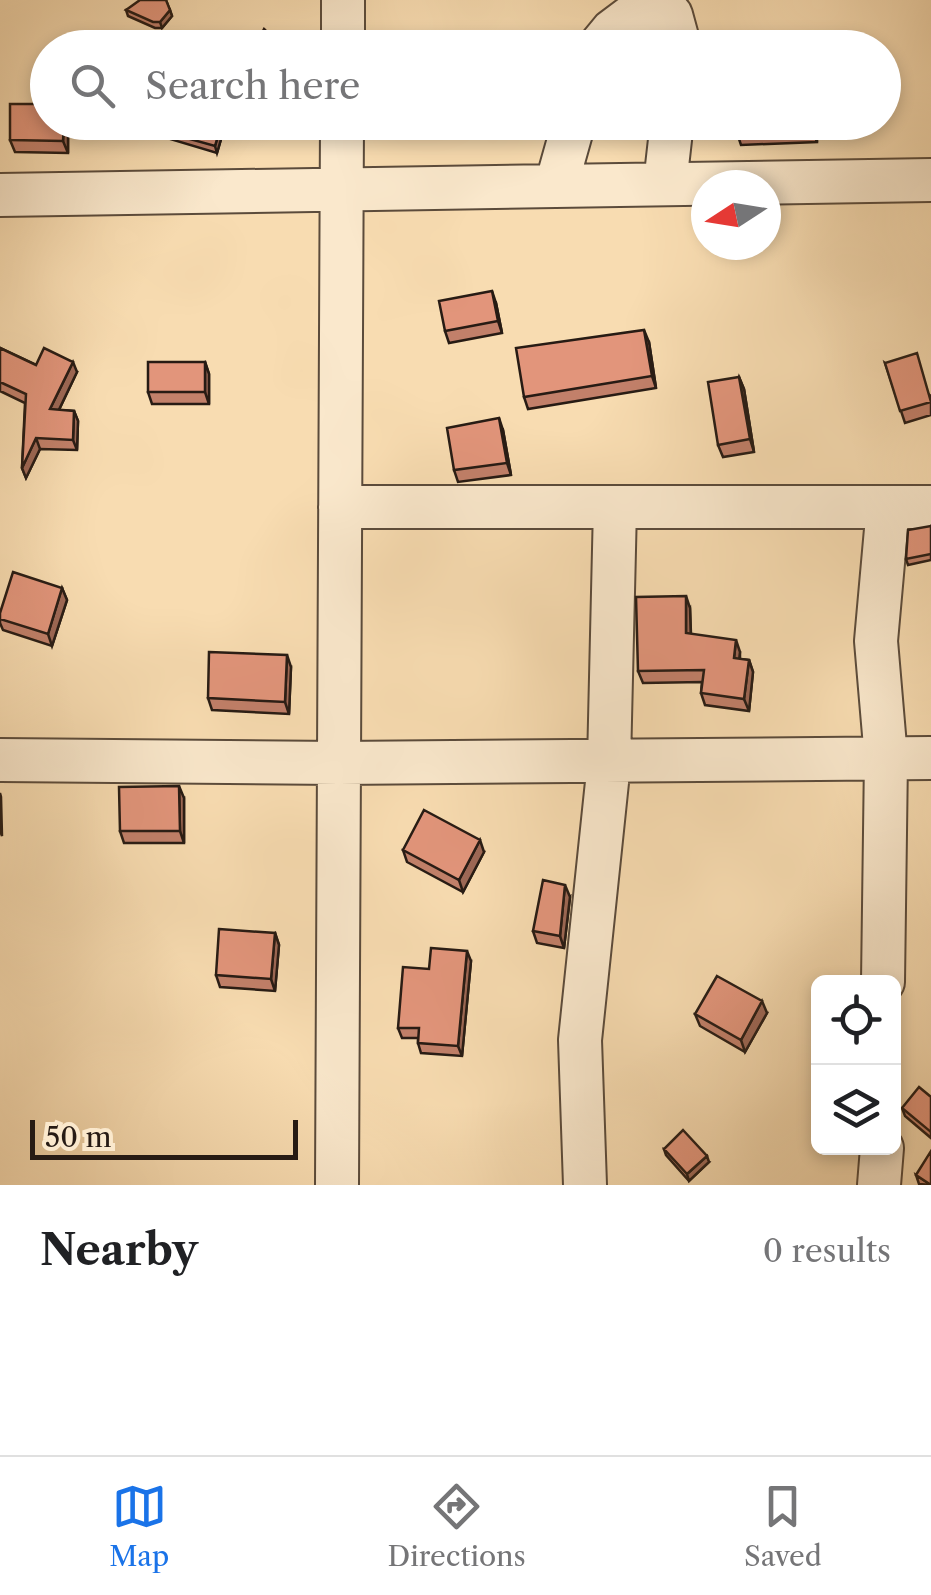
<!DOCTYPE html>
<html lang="en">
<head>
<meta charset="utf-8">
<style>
	:root { --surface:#fff; --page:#f6f6f6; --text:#202124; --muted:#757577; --line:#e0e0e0; --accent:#1a73e8 }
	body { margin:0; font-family:"Libre Caslon Text",serif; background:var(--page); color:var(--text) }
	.controls { position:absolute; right:30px; bottom:30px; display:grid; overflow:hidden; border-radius:15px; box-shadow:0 5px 15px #0003 }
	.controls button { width:90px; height:90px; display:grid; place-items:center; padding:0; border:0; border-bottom:2px solid var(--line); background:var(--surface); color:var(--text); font:50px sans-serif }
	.compass { position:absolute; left:691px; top:170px; width:90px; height:90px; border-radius:50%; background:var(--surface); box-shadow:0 5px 15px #0003; rotate:258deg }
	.scale { position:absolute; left:30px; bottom:25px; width:268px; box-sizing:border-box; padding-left:10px; border:5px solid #271b14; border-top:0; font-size:28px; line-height:35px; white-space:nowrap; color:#271b14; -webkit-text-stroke:8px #fae8cc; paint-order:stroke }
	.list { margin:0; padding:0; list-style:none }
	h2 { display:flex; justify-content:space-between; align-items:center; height:130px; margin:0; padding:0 40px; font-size:42px }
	h2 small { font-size:32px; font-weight:400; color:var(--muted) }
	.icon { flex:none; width:55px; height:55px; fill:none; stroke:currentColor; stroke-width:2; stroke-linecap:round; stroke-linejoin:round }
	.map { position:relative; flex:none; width:931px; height:1185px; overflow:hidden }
	.search { position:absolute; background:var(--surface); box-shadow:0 5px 15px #0003; left:30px; right:30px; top:30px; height:110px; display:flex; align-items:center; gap:25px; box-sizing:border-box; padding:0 35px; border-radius:55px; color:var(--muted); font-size:38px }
	.sheet { height:270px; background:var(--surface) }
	nav { display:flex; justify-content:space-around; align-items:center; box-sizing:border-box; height:140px; border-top:2px solid var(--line); background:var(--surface); font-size:28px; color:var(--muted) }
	nav a { display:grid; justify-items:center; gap:5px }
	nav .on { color:var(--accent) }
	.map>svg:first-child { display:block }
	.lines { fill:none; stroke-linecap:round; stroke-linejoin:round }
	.minor-casing { stroke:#5b4b3b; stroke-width:46 }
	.minor { stroke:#fae8cc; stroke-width:42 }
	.wall { fill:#c2806a; stroke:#271b14; stroke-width:2.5 }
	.shaded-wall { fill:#9e6856; stroke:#271b14; stroke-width:2.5 }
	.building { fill:#e2957b; stroke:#271b14; stroke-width:2.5 }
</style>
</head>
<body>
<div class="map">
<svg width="931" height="1185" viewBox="0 0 931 1185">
	<rect width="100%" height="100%" fill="#f8dcb1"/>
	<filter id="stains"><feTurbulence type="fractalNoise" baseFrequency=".002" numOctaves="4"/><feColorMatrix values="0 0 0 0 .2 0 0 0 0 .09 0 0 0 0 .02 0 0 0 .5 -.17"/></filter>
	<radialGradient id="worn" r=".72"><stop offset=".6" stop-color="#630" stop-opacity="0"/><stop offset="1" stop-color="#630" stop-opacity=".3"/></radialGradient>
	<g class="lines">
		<defs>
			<path id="minor" d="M343 0V48
				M598 48 612 31 640 10 671 15 680 48
				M665 184 672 122
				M556 186 574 122
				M0 195 931 180
				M340 507H931
				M0 760 339 763 931 758
				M883 982 886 758 876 641 888 507
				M337 1185 342 122
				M585 1185 580 1040 609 763 615 507
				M879 1185 882 1148"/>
		</defs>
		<use href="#minor" class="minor-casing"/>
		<use href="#minor" class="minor"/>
	</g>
	<path class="wall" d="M166 0 172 16 162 28H155L128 16 126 10Z
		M48 122H68V153L15 152 10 140Z
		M154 122H226L217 153 170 139Z
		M816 122 817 142 741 145 737 133Z
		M496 303 502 333 449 343 445 331Z
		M649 342 656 388 528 409 524 397Z
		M0 348 36 365 77 372 59 410 74 411 78 421 77 450 40 449 26 478 22 468 25 403 0 391Z
		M205 362 209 374V404H152L148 392Z
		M885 363 931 396V415L905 423Z
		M739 377 744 389 754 452 723 457 718 445Z
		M503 430 511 475 458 482 454 470Z
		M931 526V560L908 565 906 559Z
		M62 588 67 600 52 646 3 630 0 623V613Z
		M690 608 691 634 740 652V659L749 660 753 672 749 711 705 705 701 693 702 682 643 683 638 671Z
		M291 667 289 714 212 710 208 698Z
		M184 798V843H124L120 831Z
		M403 850 484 852 463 892 407 862Z
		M570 897 564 948 537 943 533 931Z
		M275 933 279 945 275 991 220 987 216 975Z
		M471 961 462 1056 421 1053 418 1043V1038H402L398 1028 429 969Z
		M767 1013 745 1052 700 1026 695 1014Z
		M931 1097V1138L905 1116 902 1108Z
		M664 1149 709 1162 689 1181 666 1155Z
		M916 1175 931 1185 919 1184Z"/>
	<path class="shaded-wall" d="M170 10 172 16 162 28 160 22Z
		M64 122H68V153L63 141Z
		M222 122H226L217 153 215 146Z
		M812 122H816L817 142 812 130Z
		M492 291 496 303 502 333 498 321Z
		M644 330 649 342 656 388 652 376Z
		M73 362 77 372 54 420 50 409Z
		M205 362 209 374V404L205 392Z
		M739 377 744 389 754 452 750 439Z
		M74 411 78 421 77 450 73 440Z
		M499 418 503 430 511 475 507 463Z
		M36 438 40 449 26 478 22 468Z
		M62 588 67 600 52 646 48 634Z
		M686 596 690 608 691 645 686 633Z
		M736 640 740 652 738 670 734 658Z
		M287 655 291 667 289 714 285 702Z
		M749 660 753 672 749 711 744 699Z
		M179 786 184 798V843L180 831Z
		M0 793 1 797 2 836 0 831Z
		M480 840 484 852 463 892 459 880Z
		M565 885 570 897 564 948 560 936Z
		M275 933 279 945 275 991 271 979Z
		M467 951 471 961 462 1056 458 1046Z
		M762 1001 767 1013 745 1052 741 1040Z
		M707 1156 709 1162 689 1181 687 1174Z"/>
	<path class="building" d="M140 0H166L170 10 160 22H153L126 10Z
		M264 29 283 48H254Z
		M10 104H48V122H64L63 141 10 140Z
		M157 122H222L215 146 168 133Z
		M736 122H812V130L737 133Z
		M492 291 498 321 445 331 439 301Z
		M644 330 652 376 524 397 516 348Z
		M0 348 36 365 44 348 73 362 50 409 74 411 73 440 36 438 22 468 26 394 0 382Z
		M917 353 931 402 900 411 885 363Z
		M148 362H205V392H148Z
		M739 377 750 439 718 445 708 382Z
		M499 418 507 463 454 470 447 428Z
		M931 526V554L906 559 908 530Z
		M13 572 62 588 48 634 0 619V613Z
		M686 596V633L736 640 734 658 749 660 744 699 701 693 704 670 638 671 636 597Z
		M209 652 287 655 285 702 208 698Z
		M179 786 180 831H120L119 787Z
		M424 810 480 840 459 880 403 850Z
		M543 880 565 885 560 936 533 931Z
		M219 929 275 933 271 979 216 975Z
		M431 948 467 951 458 1046 418 1043 419 1028H398L403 967 429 969Z
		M717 976 762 1001 741 1040 695 1014Z
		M919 1087 931 1097V1132L902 1108Z
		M683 1130 707 1156 687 1174 664 1149Z
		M931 1151V1185L916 1175Z"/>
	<rect width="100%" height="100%" filter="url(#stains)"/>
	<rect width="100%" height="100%" fill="url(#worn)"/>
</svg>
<div class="controls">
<button><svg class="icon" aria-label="locate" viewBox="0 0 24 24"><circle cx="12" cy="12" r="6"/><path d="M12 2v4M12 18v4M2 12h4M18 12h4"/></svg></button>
<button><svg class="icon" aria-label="layers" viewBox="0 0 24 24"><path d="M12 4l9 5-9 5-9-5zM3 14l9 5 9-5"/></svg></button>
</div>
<svg class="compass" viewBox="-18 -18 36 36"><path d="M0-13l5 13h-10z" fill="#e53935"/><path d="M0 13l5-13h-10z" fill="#757577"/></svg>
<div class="scale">50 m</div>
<div class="search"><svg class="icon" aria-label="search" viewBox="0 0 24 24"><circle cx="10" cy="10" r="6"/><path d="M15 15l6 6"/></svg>Search here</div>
</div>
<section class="sheet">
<h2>Nearby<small>0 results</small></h2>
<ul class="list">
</ul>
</section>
<nav>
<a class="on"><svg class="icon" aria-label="map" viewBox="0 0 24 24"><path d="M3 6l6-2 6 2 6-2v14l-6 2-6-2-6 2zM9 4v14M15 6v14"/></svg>Map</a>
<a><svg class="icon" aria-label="directions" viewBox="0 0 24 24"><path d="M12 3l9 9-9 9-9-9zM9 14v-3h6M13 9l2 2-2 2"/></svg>Directions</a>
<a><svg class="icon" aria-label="saved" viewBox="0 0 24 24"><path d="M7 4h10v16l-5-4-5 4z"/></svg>Saved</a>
</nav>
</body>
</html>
